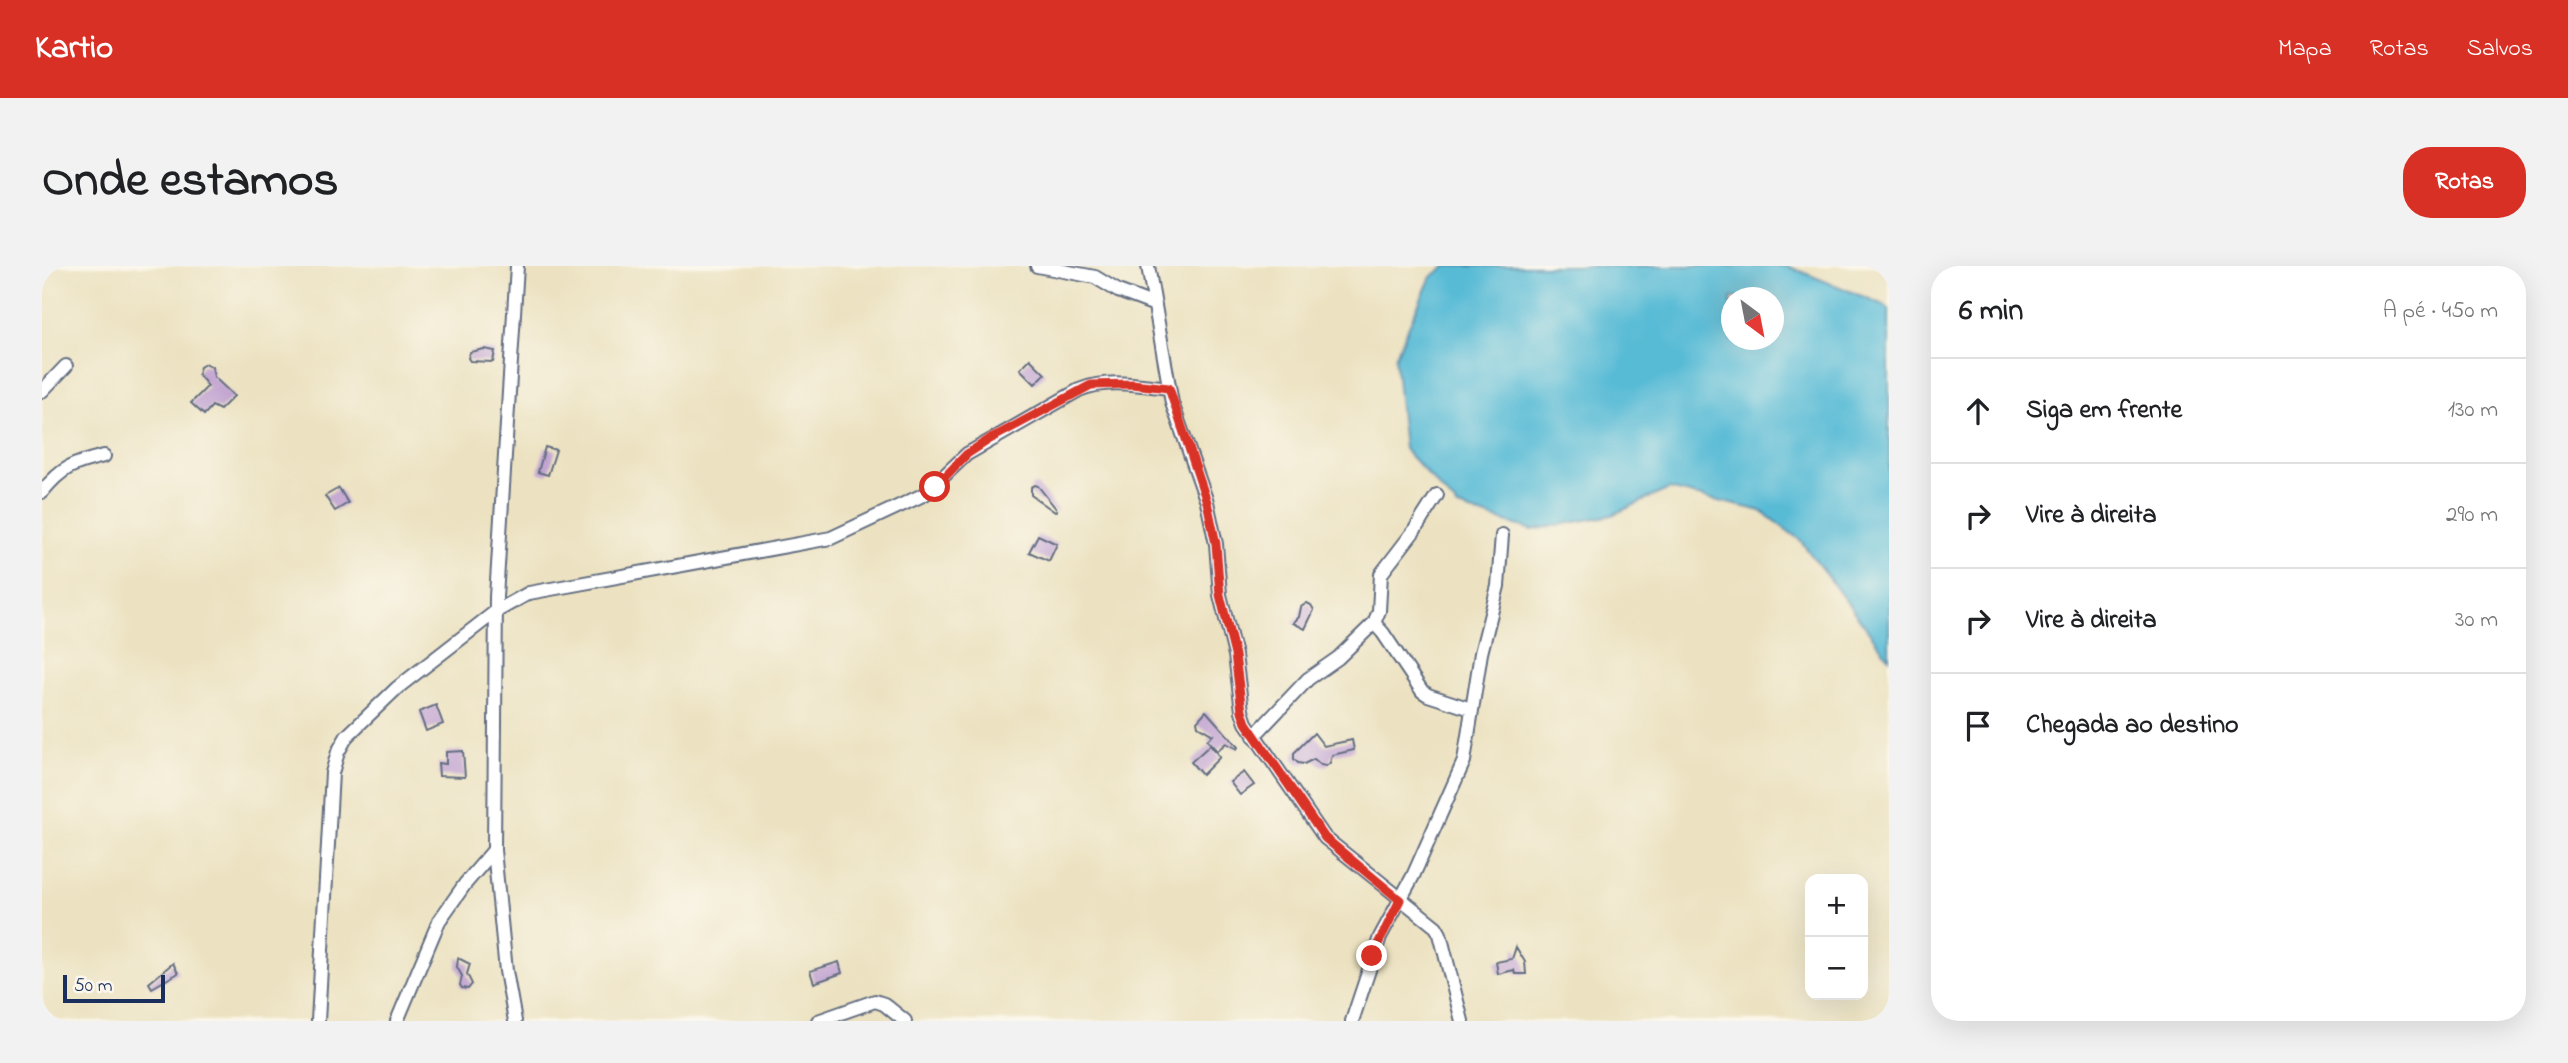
<!DOCTYPE html>
<html lang="pt">
<head>
<meta charset="utf-8">
<style>
	:root { --surface:#fff; --page:#f2f2f2; --text:#202124; --muted:#757577; --line:#e0e0e0; --accent:#d93025 }
	body { margin:0; font-family:"Indie Flower",sans-serif; background:var(--page); color:var(--text) }
	.controls { position:absolute; right:21px; bottom:21px; display:grid; overflow:hidden; border-radius:14px; box-shadow:0 7px 28px #0002 }
	.controls button { width:63px; height:63px; display:grid; place-items:center; padding:0; border:0; border-bottom:2px solid var(--line); background:var(--surface); color:var(--text); font:35px sans-serif }
	.compass { position:absolute; left:1679px; top:21px; width:63px; height:63px; border-radius:50%; background:var(--surface); box-shadow:0 7px 28px #0002; rotate:148deg }
	.scale { position:absolute; left:21px; bottom:18px; width:102px; box-sizing:border-box; padding-left:7px; border:4px solid #1b2f5e; border-top:0; font-size:19px; line-height:24px; white-space:nowrap; color:#1b2f5e; -webkit-text-stroke:5px #fbf7ec; paint-order:stroke }
	.stop { position:absolute; width:21px; height:21px; margin:-16px; border:5px solid #d93025; border-radius:50%; background:#fff }
	.stop.end { background:#d93025; border-color:#fff; box-shadow:0 2px 7px #0008 }
	.list { margin:0; padding:0; list-style:none }
	h2 { display:flex; justify-content:space-between; align-items:center; height:91px; margin:0; padding:0 28px; font-size:30px }
	h2 small { font-size:23px; font-weight:400; color:var(--muted) }
	.list li { display:grid; grid-template-columns:46px 1fr auto; gap:21px; align-items:center; box-sizing:border-box; height:105px; padding:0 28px; border-top:2px solid var(--line) }
	.list b { display:block; font-size:26px; white-space:nowrap }
	.list em { font-size:23px; font-style:normal; color:var(--muted) }
	.icon { flex:none; width:38px; height:38px; fill:none; stroke:currentColor; stroke-width:2; stroke-linecap:round; stroke-linejoin:round }
	.map { position:relative; flex:none; width:1847px; height:755px; overflow:hidden; border-radius:28px }
	header { display:flex; align-items:center; gap:42px; box-sizing:border-box; height:98px; padding:0 35px; background:var(--accent); color:#fff }
	header strong { font-size:33px }
	nav { display:flex; gap:38px; margin-inline-start:auto; font-size:24px }
	.intro { display:flex; align-items:center; justify-content:space-between; box-sizing:border-box; height:168px; padding:0 42px }
	h1 { margin:0; font-size:49px }
	.button { padding:18px 32px; border-radius:28px; background:var(--accent); color:#fff; font-size:24px; font-weight:700 }
	main { display:flex; gap:42px; padding:0 42px }
	aside { flex:1; background:var(--surface); border-radius:28px; box-shadow:0 7px 28px #0002 }
	.map>svg:first-child { display:block }
	.water { fill:#58bbd6; stroke:#3a759a; stroke-width:2; fill-rule:evenodd }
	.building { fill:#c2a4d1 }
	.lines { fill:none; stroke-linecap:round; stroke-linejoin:round }
	.minor-casing { stroke:#646e81; stroke-width:16 }
	.minor { stroke:#fff; stroke-width:12 }
	.route { stroke:#d93025; stroke-width:9 }
</style>
</head>
<body>
<header>
<strong>Kartio</strong>
<nav><a>Mapa</a><a>Rotas</a><a>Salvos</a></nav>
</header>
<div class="intro"><h1>Onde estamos</h1><a class="button">Rotas</a></div>
<main>
<div class="map">
<svg width="1847" height="755" viewBox="0 0 1847 755">
	<rect width="100%" height="100%" fill="#fbf7ec"/>
	<filter id="ink" filterUnits="userSpaceOnUse"><feTurbulence type="fractalNoise" baseFrequency=".0143" numOctaves="2"/><feDisplacementMap in="SourceGraphic" scale="14" xChannelSelector="R" yChannelSelector="G"/><feConvolveMatrix kernelMatrix="1 2 1 2 8 2 1 2 1" color-interpolation-filters="sRGB"/></filter>
	<filter id="wash" filterUnits="userSpaceOnUse"><feTurbulence type="fractalNoise" baseFrequency=".00686" numOctaves="4" result="noise"/><feDisplacementMap in="SourceGraphic" scale="28" xChannelSelector="R" yChannelSelector="G"/><feGaussianBlur stdDeviation="1.57" result="paint"/><feColorMatrix in="noise" values="0 0 0 0 0 0 0 0 0 0 0 0 0 0 0 0 0 1.4 0 .05"/><feComposite in="paint" operator="in"/></filter>
	<g filter="url(#wash)">
		<rect width="100%" height="100%" fill="#ece2c1"/>
		<path class="water" d="M1405 0H1745L1840 38 1847 43V392L1758 274 1719 245 1627 223 1570 249 1490 264 1416 241 1362 183 1353 91 1389 11ZM1689 32H1731V74H1689Z"/>
		<g id="blocks">
			<path class="building" d="M442 83 453 85 451 96 428 95 426 92 428 86Z
				M988 93 1003 108 993 118 978 103Z
				M163 98 170 101 172 111 192 130 178 144 170 140 162 149 149 137 166 120 156 108 158 101Z
				M503 181 514 184 506 209 496 206Z
				M993 219 996 220 1015 244 1013 246 989 229V221Z
				M297 222 306 237 293 245 283 230Z
				M996 269 1015 278 1007 295 987 286Z
				M1265 337 1269 339 1272 344 1263 363 1251 357 1257 351 1259 341Z
				M394 439 401 458 384 465 377 446Z
				M1164 445 1196 481 1195 483 1184 477 1175 485 1165 474 1171 469 1156 460 1155 455Z
				M1272 467 1282 480 1310 474 1312 484 1290 489 1288 497 1284 500 1279 499 1272 493 1262 498 1256 497 1252 493V487Z
				M1168 479 1178 491 1160 509 1149 496Z
				M421 485 423 511 397 510 396 497 404 498V486Z
				M1202 506 1212 519 1198 529 1188 516Z
				M1474 681 1483 696 1484 708H1473L1472 704 1456 708 1454 696 1470 693Z
				M416 692 428 698 425 708 430 718 426 723 420 722 418 719 420 710 415 701Z
				M797 696 800 707 772 717 768 705Z
				M131 697 136 707 110 722 107 717Z"/>
		</g>
	</g>
	<g filter="url(#ink)">
		<use href="#blocks" fill-opacity="0" stroke="#646e81" stroke-width="2"/>
		<g class="lines">
			<defs>
				<path id="minor" d="M995 0 1053 11 1076 25 1113 39
					M1106 0 1130 137 1165 236 1174 278 1178 329 1193 389 1200 445 1204 457 1283 572 1394 661 1398 668 1420 755
					M0 125 24 100
					M0 226C20 201 32 197 62 190
					M1332 357 1341 367 1380 425 1386 429 1429 443
					M1212 470 1266 413 1296 392 1332 357 1337 345 1339 308 1372 265 1395 229
					M276 755 290 507 296 486 305 470 355 422 453 346 487 327 789 272 883 228 925 188 1037 124C1065 112 1097 119 1127 122
					M355 755 397 655 423 618 452 584
					M473 755 464 705 452 584 454 331 475 0
					M776 755 833 735 842 738 863 755
					M1310 755 1338 671 1371 610 1422 495 1439 387 1456 320 1460 269"/>
			</defs>
			<use href="#minor" class="minor-casing"/>
			<use href="#minor" class="minor"/>
		</g>
	</g>
	<g class="lines" filter="url(#ink)">
		<path class="route" d="M893 221 925 188 948 173 1049 119 1090 118 1127 122 1165 236 1174 278 1178 329 1193 389 1200 445 1204 457 1283 572 1358 634 1330 690"/>
	</g>
</svg>
<div class="controls">
<button>+</button>
<button>−</button>
</div>
<svg class="compass" viewBox="-18 -18 36 36"><path d="M0-13l5 13h-10z" fill="#e53935"/><path d="M0 13l5-13h-10z" fill="#757577"/></svg>
<div class="scale">50 m</div>
<div class="stop" style="left:893px;top:221px"></div>
<div class="stop end" style="left:1330px;top:690px"></div>
</div>
<aside>
<h2>6 min<small>A pé · 450 m</small></h2>
<ul class="list">
<li><svg class="icon" aria-label="ahead" viewBox="0 0 24 24"><path d="M12 20V5M6 11l6-6 6 6"/></svg><div><b>Siga em frente</b></div><em>130 m</em></li>
<li><svg class="icon" aria-label="right" viewBox="0 0 24 24"><path d="M7 20v-9h11M14 6l5 5-5 5"/></svg><div><b>Vire à direita</b></div><em>290 m</em></li>
<li><svg class="icon" aria-label="right" viewBox="0 0 24 24"><path d="M7 20v-9h11M14 6l5 5-5 5"/></svg><div><b>Vire à direita</b></div><em>30 m</em></li>
<li><svg class="icon" aria-label="arrive" viewBox="0 0 24 24"><path d="M6 21V4h12l-3 4 3 4H6"/></svg><div><b>Chegada ao destino</b></div></li>
</ul>
</aside>
</main>
</body>
</html>
